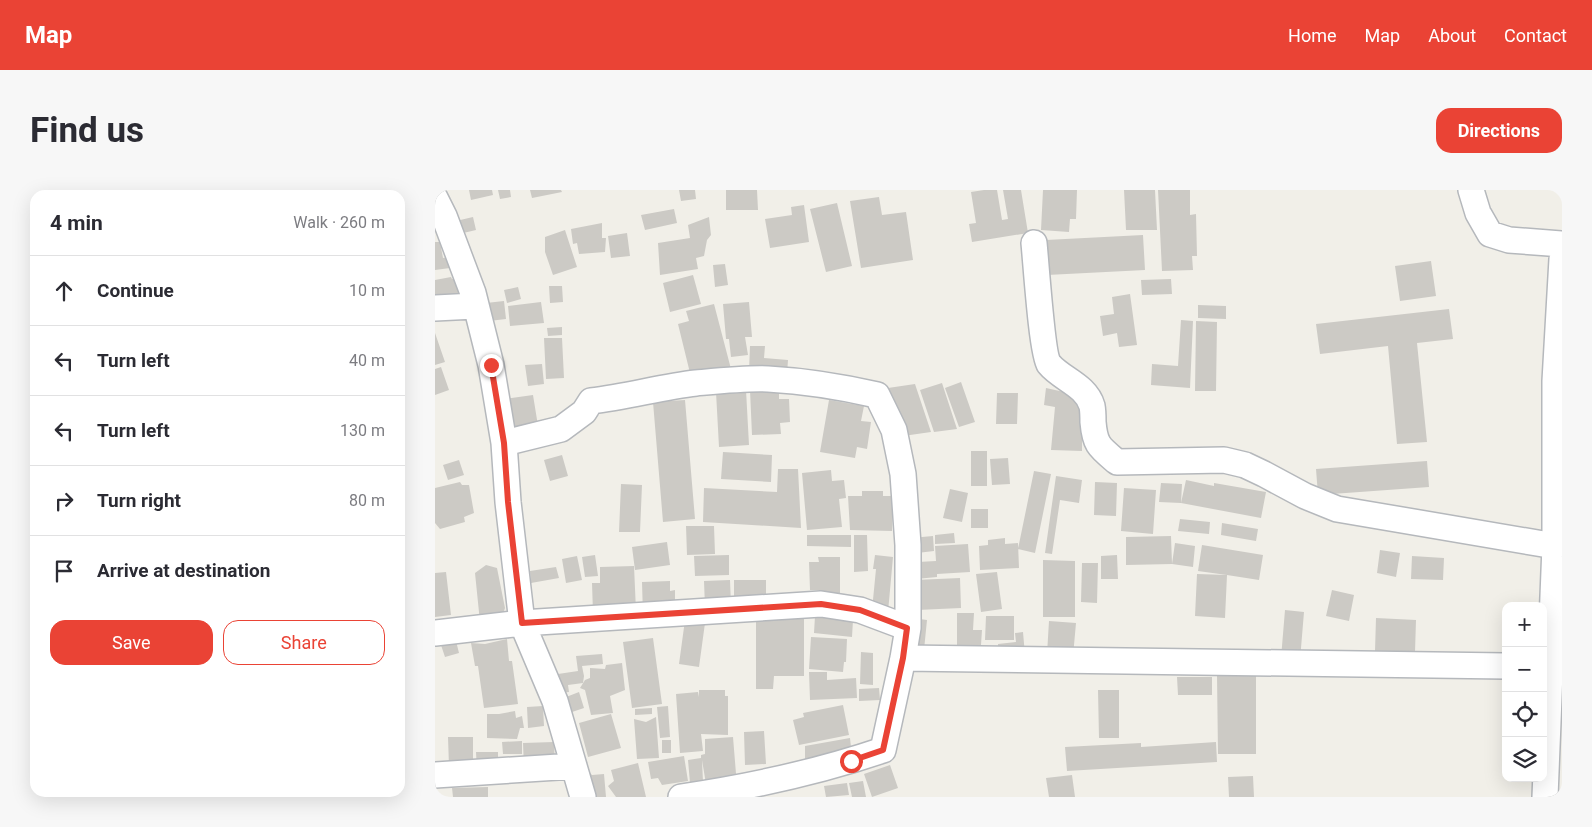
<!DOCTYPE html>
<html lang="en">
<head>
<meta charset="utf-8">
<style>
	:root { --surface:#fff; --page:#f7f7f7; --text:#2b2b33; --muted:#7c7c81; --line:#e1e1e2; --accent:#ea4335 }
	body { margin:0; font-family:Roboto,sans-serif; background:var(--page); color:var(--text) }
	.controls { position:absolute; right:15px; bottom:15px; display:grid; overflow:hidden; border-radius:10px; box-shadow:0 5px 20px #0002 }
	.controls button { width:45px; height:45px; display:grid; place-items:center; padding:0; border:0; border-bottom:1px solid var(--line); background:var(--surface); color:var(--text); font:25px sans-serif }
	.stop { position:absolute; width:15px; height:15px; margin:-11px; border:4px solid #ea4335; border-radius:50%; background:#fff }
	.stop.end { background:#ea4335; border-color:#fff; box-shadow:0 1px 5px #0008 }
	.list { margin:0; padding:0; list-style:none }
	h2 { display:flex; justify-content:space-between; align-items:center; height:65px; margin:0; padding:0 20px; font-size:21px }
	h2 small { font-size:16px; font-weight:400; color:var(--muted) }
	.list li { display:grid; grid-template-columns:32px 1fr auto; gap:15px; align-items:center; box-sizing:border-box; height:70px; padding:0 20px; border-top:1px solid var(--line) }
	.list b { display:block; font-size:19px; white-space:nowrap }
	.list em { font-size:16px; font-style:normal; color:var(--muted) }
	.actions { display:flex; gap:10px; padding:15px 20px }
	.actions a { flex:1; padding:11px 0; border:1px solid var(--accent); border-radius:15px; text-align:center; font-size:18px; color:var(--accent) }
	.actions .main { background:var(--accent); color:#fff }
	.icon { flex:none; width:28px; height:28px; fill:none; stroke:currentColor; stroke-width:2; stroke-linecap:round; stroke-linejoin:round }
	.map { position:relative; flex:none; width:1127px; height:607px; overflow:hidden; border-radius:15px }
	header { display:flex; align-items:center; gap:30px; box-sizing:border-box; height:70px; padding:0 25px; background:var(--accent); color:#fff }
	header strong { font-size:24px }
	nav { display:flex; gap:28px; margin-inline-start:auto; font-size:18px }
	.intro { display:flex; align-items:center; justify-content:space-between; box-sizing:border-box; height:120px; padding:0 30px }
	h1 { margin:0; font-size:35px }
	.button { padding:12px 22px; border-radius:15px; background:var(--accent); color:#fff; font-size:18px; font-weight:700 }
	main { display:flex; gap:30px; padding:0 30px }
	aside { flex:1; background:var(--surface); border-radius:15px; box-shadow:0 5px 20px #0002 }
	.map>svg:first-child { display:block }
	.building { fill:#cccac5 }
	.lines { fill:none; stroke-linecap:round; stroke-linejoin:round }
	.minor-casing { stroke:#b5b8bc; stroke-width:28 }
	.minor { stroke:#fff; stroke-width:25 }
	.route { stroke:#ea4335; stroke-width:6 }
</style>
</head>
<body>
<header>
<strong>Map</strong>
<nav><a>Home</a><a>Map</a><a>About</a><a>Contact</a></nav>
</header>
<div class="intro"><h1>Find us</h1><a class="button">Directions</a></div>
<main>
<aside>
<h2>4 min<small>Walk · 260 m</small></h2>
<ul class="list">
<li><svg class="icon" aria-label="ahead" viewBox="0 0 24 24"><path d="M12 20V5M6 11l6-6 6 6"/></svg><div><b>Continue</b></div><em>10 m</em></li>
<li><svg class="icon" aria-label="left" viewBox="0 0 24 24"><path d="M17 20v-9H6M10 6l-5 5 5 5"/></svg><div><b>Turn left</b></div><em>40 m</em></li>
<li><svg class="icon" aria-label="left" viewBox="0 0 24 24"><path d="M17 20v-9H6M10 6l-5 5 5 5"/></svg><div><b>Turn left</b></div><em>130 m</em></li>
<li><svg class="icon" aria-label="right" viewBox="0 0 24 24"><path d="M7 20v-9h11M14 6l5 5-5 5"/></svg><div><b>Turn right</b></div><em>80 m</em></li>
<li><svg class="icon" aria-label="arrive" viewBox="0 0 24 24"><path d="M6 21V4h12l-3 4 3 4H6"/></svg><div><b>Arrive at destination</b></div></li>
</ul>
<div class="actions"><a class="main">Save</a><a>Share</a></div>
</aside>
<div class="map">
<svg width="1127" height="607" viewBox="0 0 1127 607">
	<rect width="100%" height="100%" fill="#f1efe8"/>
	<path class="building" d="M34 0H57L58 5 36 10Z
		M63 0H75L76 7 65 9Z
		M95 0H126L127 2 97 8Z
		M244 0H260L261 9 246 11Z
		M291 0H322L323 20H291Z
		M549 0H562L567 30 573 29 568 0H586L593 43 537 52 534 34 541 33 536 2Z
		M608 0H642L641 29H635L634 42 606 40Z
		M689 0H720L722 40H691Z
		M723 0H755V25L761 24 762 66H757L758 80 727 81Z
		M444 7 447 25 471 22 478 70 426 78 415 11Z
		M402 13 417 76 391 82 375 19Z
		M369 15 374 52 335 58 330 29 357 25 356 17Z
		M239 19 242 33 210 40 206 25Z
		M38 27 41 40 24 44 21 31Z
		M274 27 276 45 272 50 269 66 261 68 263 79 225 85 223 53 255 48 253 35Z
		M167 33V48H171L170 62 144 64 142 53 138 54 136 39Z
		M130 40 142 77 118 85 110 62V47Z
		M192 43 195 66 176 68 173 46Z
		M708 45 710 80 612 85 611 50Z
		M0 52H5L8 68 14 67 15 78 0 80Z
		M996 71 1001 106 965 111 960 76Z
		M290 74 293 95 280 97 278 75Z
		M258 85 266 114 235 122 228 93Z
		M16 87 17 89 24 88 27 103 0 108V90Z
		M736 89 737 104 707 105 706 90Z
		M114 96H127L128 112 115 113Z
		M83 97 86 109 72 113 69 100Z
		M695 104 702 155 684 157 682 143 668 146 665 126 679 124 677 107Z
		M69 111 71 129 54 131 51 113Z
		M106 112 109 133 75 136 73 116Z
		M314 112 317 147H310L313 165 296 167 294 149H291L288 114Z
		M279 114 296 179 255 183 243 134 254 131 251 121Z
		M763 115 791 116V129L763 128Z
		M1014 119 1018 149 982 153 992 252 962 254 953 156 885 164 881 134Z
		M746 130 758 131 755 198 716 195 717 174 743 176Z
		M761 131 782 132 781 201H760Z
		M127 137V145L113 146 112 138Z
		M0 143 10 172 0 175Z
		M109 148H127L129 188 111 189Z
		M315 156H330L329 168 353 170 352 184 314 182Z
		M107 174 109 194 93 196 90 175Z
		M6 177 14 200 0 205V179Z
		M526 192 540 232 524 237 510 198Z
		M507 193 522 239 499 242 485 200Z
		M480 194 496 242 468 246 453 198Z
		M611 198 647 206V261L616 260 620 217 609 215Z
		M344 199V209H354L355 232 345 233 346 244 317 245 315 200Z
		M311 200 314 255 284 257 281 202Z
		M562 203H583L582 234H561Z
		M98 205 104 242 76 246 70 209Z
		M250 210 260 329 228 332 218 212Z
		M394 210 429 216 426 231 436 232 432 259 422 257 420 268 385 262Z
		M536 261H552V296H536Z
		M288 262 337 265 336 292 286 289Z
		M127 265 133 286 115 291 109 270Z
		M573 268 575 294 557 295 555 269Z
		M24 270 29 285 13 290 8 275Z
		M992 271 994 297 883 305 881 279Z
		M343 279H363L366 338 268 332 269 298 342 302Z
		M396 280 397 291 409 290 411 308 404 309 407 337 372 340 367 283Z
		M599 281 616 284 600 363 583 359Z
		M621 286 647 290 644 313 625 310 617 364 610 363Z
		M751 290 779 296V293L831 302 826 328 746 313 724 312 726 293 747 294 746 313Z
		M25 292 27 295H34L39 323 29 327 30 332 5 339 0 333V298Z
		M660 292 682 293 681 326 659 325Z
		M186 294 207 295 205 342H184Z
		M689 298 721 300 718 344 686 341Z
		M515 299 533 303 527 332 508 328Z
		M427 301H448V306H458L457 341 415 340 413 306H427Z
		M536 319H553V338H536Z
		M745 329 775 332 774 344 743 341Z
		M787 333 823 339 821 351 786 345Z
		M251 336H279L280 364 252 365Z
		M519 343 520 353 500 354V345Z
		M372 345H416V357L372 356Z
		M419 345H432L433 381 419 382Z
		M498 346 499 361 482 363 483 372 501 371 500 356 533 354 535 382 502 384V387L481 389 476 348Z
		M736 346 737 374 740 353 760 356 758 377 737 374 691 375V347Z
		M570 348V354L583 353 584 378 545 380 544 356 553 355V350Z
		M232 352 235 375 200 380 197 357Z
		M767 355 828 365 824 390 792 385 790 428 760 426 762 384 792 385 763 381Z
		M945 360 965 363 961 387 942 383Z
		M160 365 163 386 150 387 147 367Z
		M294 365V385L260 386 259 366Z
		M440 365 458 367 453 422 437 420 441 379H438Z
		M682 365 683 389H666V366Z
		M142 366 147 390 131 393 127 369Z
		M977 366 1009 368 1008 390 976 389Z
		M383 367H405V404H384V400H375L374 372H384Z
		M608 370 640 371V427H608Z
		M647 373H663L662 413 646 412Z
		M51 375 62 378 70 418 66 430 45 432 40 383Z
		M199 376 201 421 158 423 157 393H165V377Z
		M121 377 124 388 96 393 95 381Z
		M11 382 16 425 0 427V383Z
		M562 382 567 419 546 422 541 384Z
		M525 388 526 418 482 420 480 390Z
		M295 390 296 416 270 417 269 391Z
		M299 390H331V408H299Z
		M235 391V401L240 400V412L208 426 207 392Z
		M897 400 919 405 914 431 891 426Z
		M850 420 869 422 865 470 846 468Z
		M522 423H539L538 440H547L546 455H522Z
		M321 426 369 427V486H339L338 499H321Z
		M380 426 418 430 417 447 379 443Z
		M551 426H579V450H550Z
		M477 428 492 430 489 460 474 459Z
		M941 428 981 430 980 462 940 461Z
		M250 430 270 433 264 477 244 474Z
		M614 431 641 433 638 466 612 464Z
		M588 442 590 465 564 467 563 454 581 452 580 443Z
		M376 447 412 449 411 472H409L408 482 374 479Z
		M218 448 227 514 197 518 188 452Z
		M72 449 74 471H77L83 514 49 518 43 476H40L36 453 50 454Z
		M21 451 24 463 10 467 6 455Z
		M426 462 438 463V495L425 494Z
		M167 464 168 474 147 476 149 486 148 493 133 495 134 502 125 503 123 484 143 481 141 466Z
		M187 473 190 500 175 506 178 523 156 525 150 500 145 498 150 490 155 488V478L170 479 171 475Z
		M374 482H392V490L421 488 422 508 375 510Z
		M782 485H821V564H783Z
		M742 487H777V505H743Z
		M444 498 445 510 424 511V499Z
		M264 500H290V506H293V545L266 544 268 561 245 563 241 504 263 502 264 507Z
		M663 500H684V548H664Z
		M144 502 149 518 131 524 126 509Z
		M408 515 414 545 364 555 358 530 369 527 368 523Z
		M108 516 109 536 93 538 92 517Z
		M233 516 235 547 225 548 222 517Z
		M217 518V524L200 525V519Z
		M80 521 81 528 87 526 89 538H85L82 549 52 548V524H64Z
		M176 524 186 558 153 567 144 533Z
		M221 527 224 568 202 569 199 529 211 532Z
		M329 541 331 574 310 575 309 542Z
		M13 547H38V575L14 576Z
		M298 547 302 596 272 600 267 570 268 592 255 593 253 570 266 568V565L270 564V549Z
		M415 548 417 567 370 573V556Z
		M227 550H236V563H227Z
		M87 551V564H68L67 552Z
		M119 552 120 577 89 578 88 553Z
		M781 552 782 572 632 581 630 557 706 553V557Z
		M41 562H63V581H42Z
		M249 566 253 591 227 595 223 588 216 589 213 572Z
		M203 573 211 607H181L173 596 179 591 176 580Z
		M455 575 463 598 437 607 429 584Z
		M153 581 157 585 169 584 171 607H152Z
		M637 585 640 607H614L611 588Z
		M818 586 819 607H794L793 587Z
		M428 591 431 607H417L414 593Z
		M412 593 414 605 391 607 389 596Z
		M53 597V607H18L17 598Z"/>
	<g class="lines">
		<defs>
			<path id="minor" d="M1036 0 1043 23 1055 44 1074 50 1127 54
				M0 8 9 26 38 103 56 175 69 253 73 312 87 433 120 511 148 607
				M599 53C601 72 607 164 614 174 626 189 651 195 657 216 658 221 658 227 658 232 660 255 664 257 682 272L789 270 810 275 829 284 870 306 902 319 1120 356
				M0 118 40 116
				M69 253 126 239 149 222 156 211C192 207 226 197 261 193 283 191 312 188 333 189 370 191 407 197 442 205L459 240 468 284 473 355V438L468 468 448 560C383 582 314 597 246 607
				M0 443 87 433 386 414 425 420 473 438
				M468 468 1071 476
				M0 585 139 576
				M1110 607 1120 356V191L1127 69"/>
		</defs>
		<use href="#minor" class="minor-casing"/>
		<use href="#minor" class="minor"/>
	</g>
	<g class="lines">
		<path class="route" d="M56 175 69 253 73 312 87 433 386 414 425 420 472 438 468 468 448 560 416 571"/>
	</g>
</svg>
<div class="controls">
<button>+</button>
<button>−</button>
<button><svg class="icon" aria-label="locate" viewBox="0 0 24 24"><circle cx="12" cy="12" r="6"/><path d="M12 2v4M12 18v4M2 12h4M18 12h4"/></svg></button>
<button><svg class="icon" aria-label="layers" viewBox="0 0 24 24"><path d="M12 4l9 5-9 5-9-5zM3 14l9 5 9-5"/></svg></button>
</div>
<div class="stop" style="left:416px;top:571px"></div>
<div class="stop end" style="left:56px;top:175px"></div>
</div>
</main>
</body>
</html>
